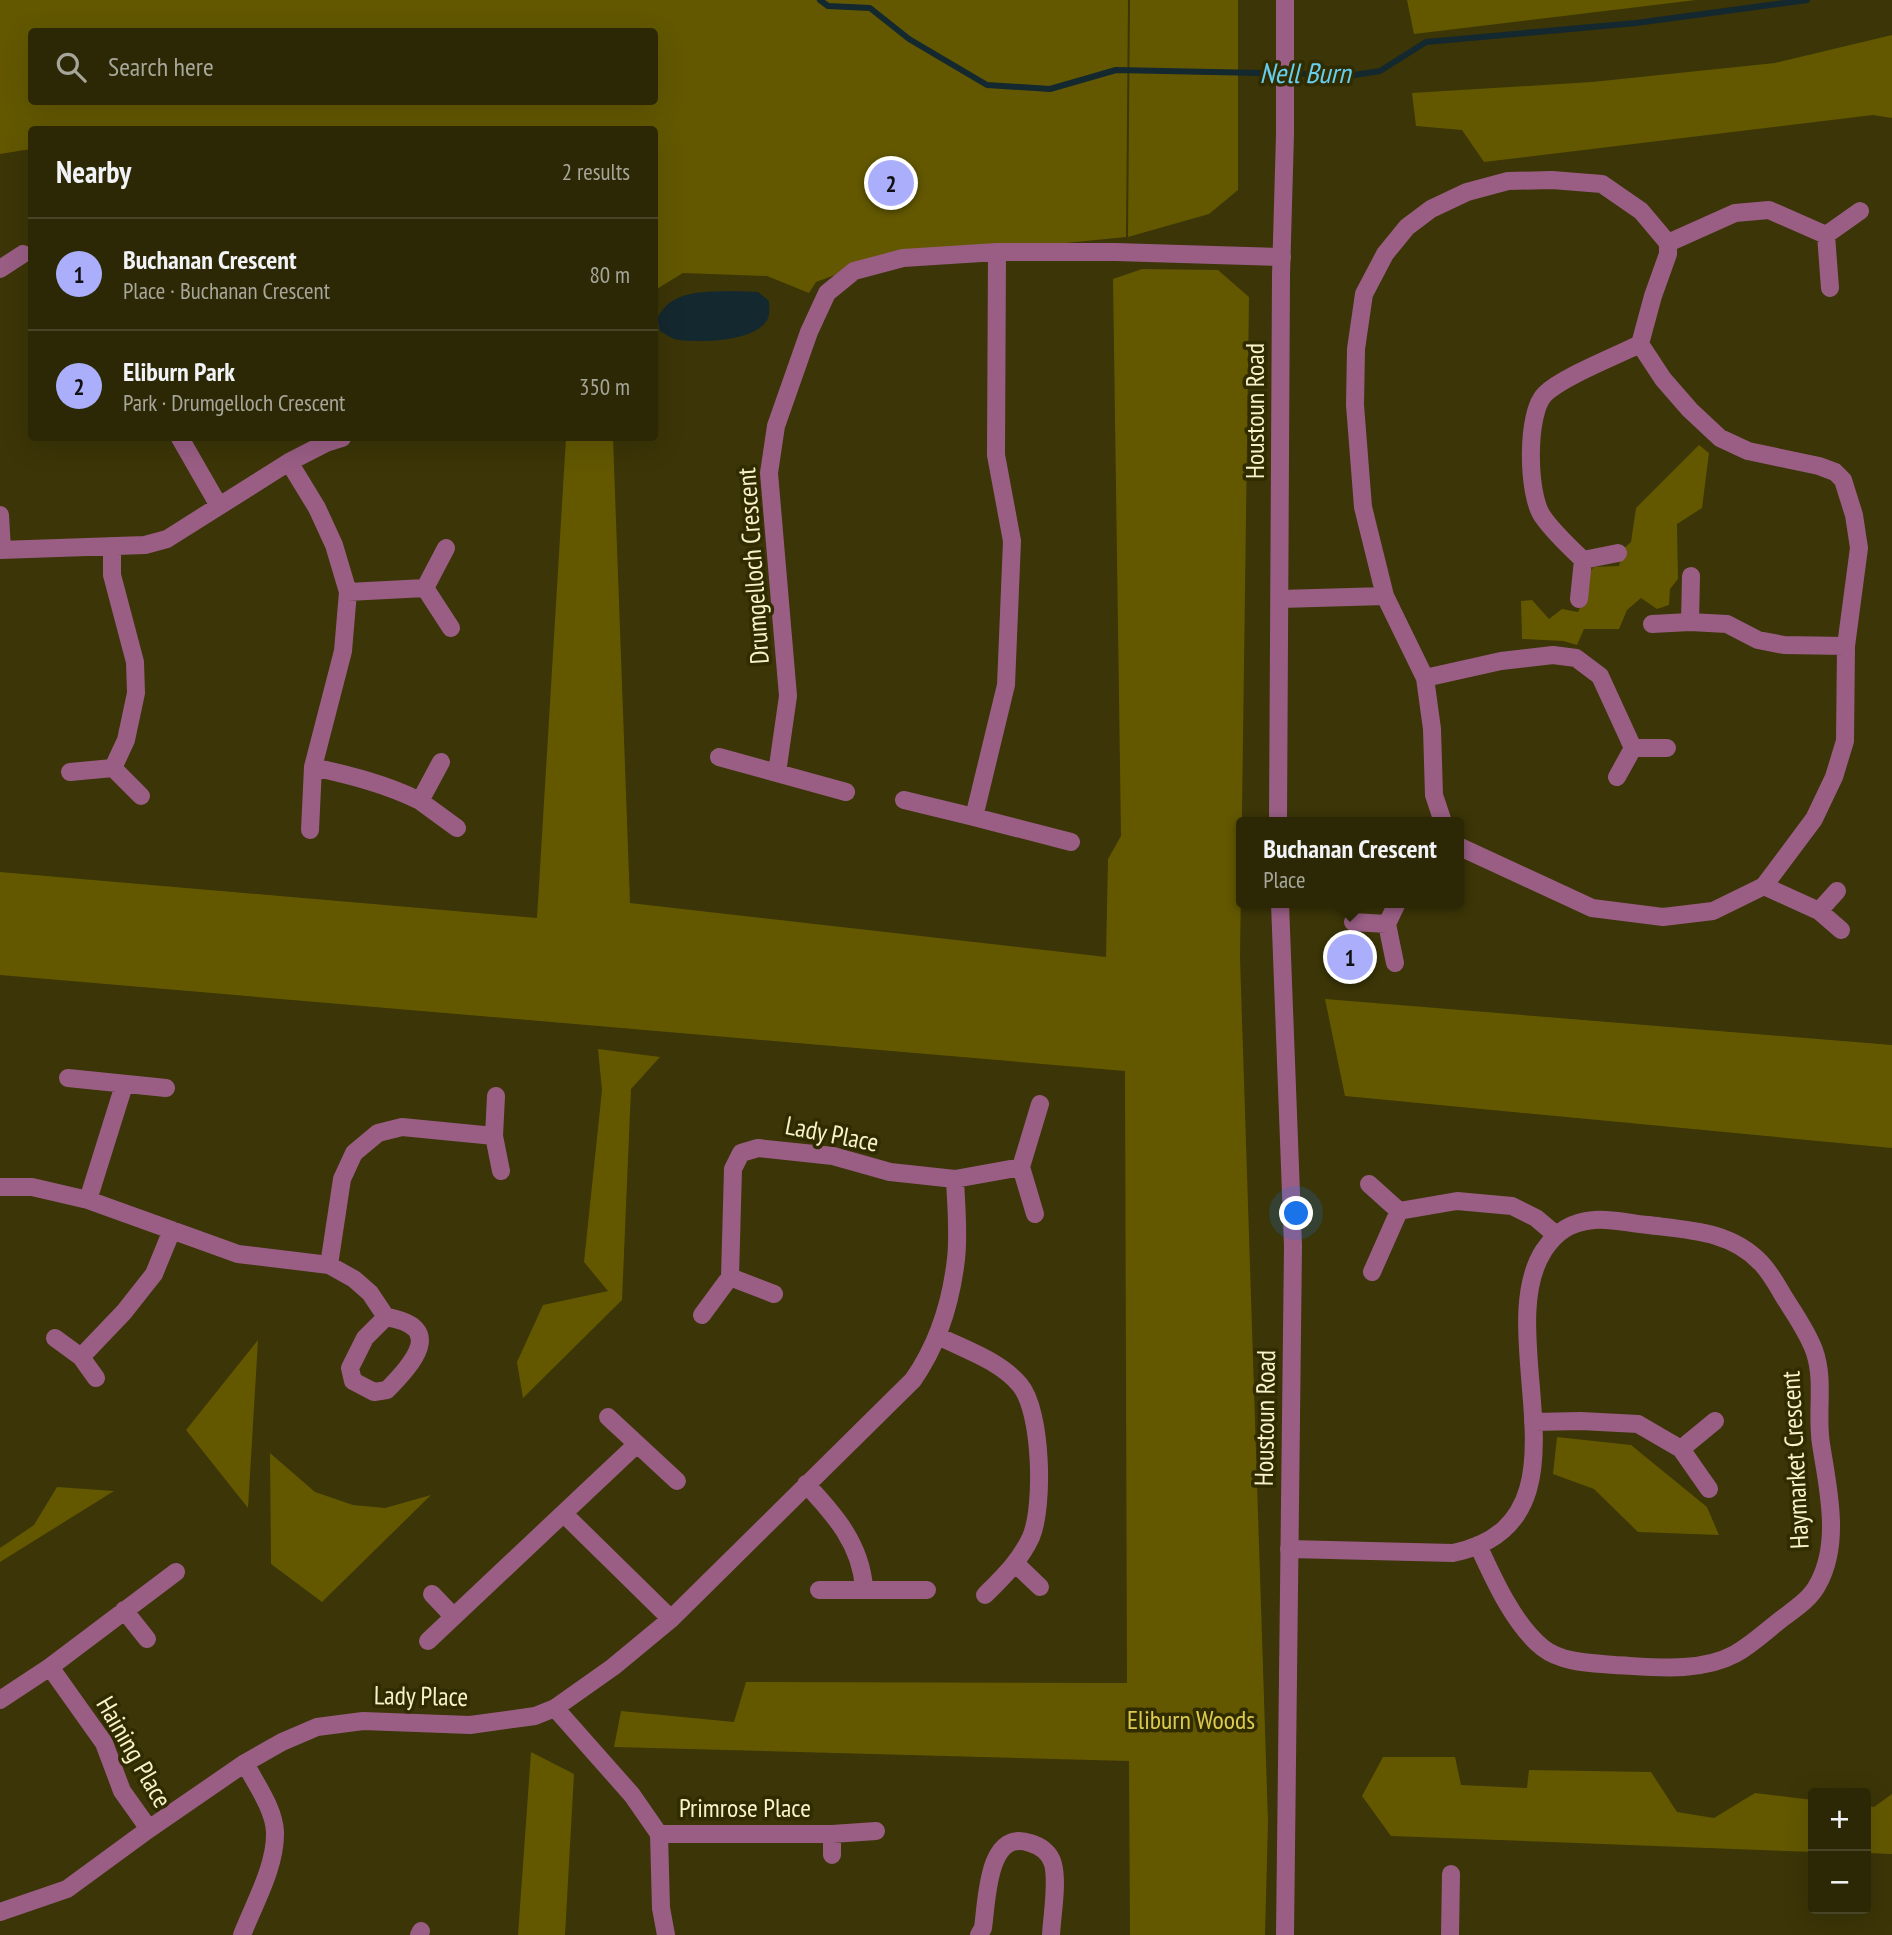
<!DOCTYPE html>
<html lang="en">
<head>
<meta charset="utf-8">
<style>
	:root { --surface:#2c2805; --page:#34300f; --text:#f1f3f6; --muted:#a6a69a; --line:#484427; --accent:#abaffb }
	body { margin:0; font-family:"PT Sans Narrow",sans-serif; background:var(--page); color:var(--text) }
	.controls { position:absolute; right:21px; bottom:21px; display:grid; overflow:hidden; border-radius:7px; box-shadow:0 7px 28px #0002 }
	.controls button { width:63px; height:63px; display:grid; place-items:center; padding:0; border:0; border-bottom:2px solid var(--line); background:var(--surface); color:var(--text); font:35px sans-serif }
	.you { position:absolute; left:1297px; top:1214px; width:24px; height:24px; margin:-18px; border:5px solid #fff; border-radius:50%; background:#1a73e8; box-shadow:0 0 0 10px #1a73e833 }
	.badge { display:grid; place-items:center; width:46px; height:46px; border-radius:50%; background:var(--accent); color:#111; font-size:23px; font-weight:700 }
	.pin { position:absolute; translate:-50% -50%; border:4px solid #fff; box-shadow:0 2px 7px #0006 }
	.popup { position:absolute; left:1236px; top:817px; width:228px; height:91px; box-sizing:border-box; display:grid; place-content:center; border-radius:7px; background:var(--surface); filter:drop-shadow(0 2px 5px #0005); font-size:23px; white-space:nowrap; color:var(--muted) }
	.popup b { font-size:26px; color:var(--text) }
	.popup::after { content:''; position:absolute; left:50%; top:100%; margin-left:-14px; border:14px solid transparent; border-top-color:var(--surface) }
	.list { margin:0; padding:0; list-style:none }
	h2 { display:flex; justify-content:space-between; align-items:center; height:91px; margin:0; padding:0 28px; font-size:30px }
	h2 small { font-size:23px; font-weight:400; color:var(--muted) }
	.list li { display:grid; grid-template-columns:46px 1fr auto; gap:21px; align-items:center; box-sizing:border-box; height:112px; padding:0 28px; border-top:2px solid var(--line) }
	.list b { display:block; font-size:26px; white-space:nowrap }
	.list p { margin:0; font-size:23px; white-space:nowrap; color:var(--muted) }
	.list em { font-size:23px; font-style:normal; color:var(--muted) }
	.icon { flex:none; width:38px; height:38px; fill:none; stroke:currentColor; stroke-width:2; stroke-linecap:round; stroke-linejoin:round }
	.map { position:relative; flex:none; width:1892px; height:1935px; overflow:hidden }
	.search { position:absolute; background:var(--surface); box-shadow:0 7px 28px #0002; left:28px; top:28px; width:630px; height:77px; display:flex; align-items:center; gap:18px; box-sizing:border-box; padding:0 24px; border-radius:7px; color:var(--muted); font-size:26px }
	.panel { position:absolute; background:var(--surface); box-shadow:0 7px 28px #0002; left:28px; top:126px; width:630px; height:315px; border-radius:7px }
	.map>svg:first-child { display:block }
	.green { fill:#635800; fill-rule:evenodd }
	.water { fill:#14282f }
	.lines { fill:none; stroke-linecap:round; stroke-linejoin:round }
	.stream { stroke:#14282f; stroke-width:6 }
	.minor { stroke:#9a5e85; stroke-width:18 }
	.tertiary { stroke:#9a5e85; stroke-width:18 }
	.labels { text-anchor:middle; stroke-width:7; stroke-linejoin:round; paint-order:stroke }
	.street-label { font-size:26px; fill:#f8f2cb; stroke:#312b00 }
	.park-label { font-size:26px; fill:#ddcb50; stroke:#312b00 }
	.water-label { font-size:28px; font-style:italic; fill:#66cfef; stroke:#312b00 }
</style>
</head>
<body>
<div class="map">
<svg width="1892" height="1935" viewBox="0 0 1892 1935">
	<rect width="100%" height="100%" fill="#3b3507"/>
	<path class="green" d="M0 0H1128L1126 237 868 263 816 282 809 293 767 276 683 273 655 290 654 130H32L31 149 0 154ZM32 32H654V102H32Z
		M1130 0H1238V190L1209 214 1128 237Z
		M1407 0H1696L1414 34Z
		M1892 35V118L1873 115 1484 162 1462 130 1416 126 1412 93 1592 82 1775 63Z
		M1142 269 1218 270 1249 297 1240 958 1268 1822 1265 1935H1130L1129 1761 614 1747 621 1711 734 1722 746 1682 1127 1683 1125 1071 0 975V872L537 918 566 438H613L630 903 1106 957 1108 859 1121 836 1113 279Z
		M1699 445 1709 453 1702 508 1677 524 1678 579 1670 589 1669 605 1657 609 1641 598 1627 610 1619 629H1584L1577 645 1563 641 1522 639 1521 601 1532 600 1549 619 1562 609 1578 612C1586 597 1582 579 1594 567L1619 566 1623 549 1631 542 1636 508Z
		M1325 999 1892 1045V1148L1345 1096Z
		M598 1049 660 1057 631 1089 622 1300 523 1398 517 1362 543 1305 608 1291 584 1262 602 1090Z
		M258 1340 248 1508 186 1430Z
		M1557 1437 1631 1445 1707 1507 1719 1535 1638 1532 1594 1489 1553 1474Z
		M270 1453 315 1492 353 1505 385 1508 431 1495 322 1602 271 1564Z
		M57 1487 114 1491 0 1562V1548L34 1525Z
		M531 1752 574 1774 565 1935H518Z
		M1383 1757H1455L1461 1785 1527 1788 1529 1770 1651 1772 1677 1812 1714 1818 1755 1793 1813 1800V1852L1391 1836 1362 1796Z
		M1892 1794V1854L1866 1853V1806L1874 1807Z"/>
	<path class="water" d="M733 291 758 292 769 301C769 306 770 313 768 318 759 341 702 343 680 340 673 340 666 334 660 331L657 319C671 289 705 292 733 291Z"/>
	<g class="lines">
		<path class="stream" d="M820 0 828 6 870 8 909 39 987 85 1050 89 1116 70 1354 75 1380 71 1426 42 1636 23 1807 0"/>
		<path class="minor" d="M1826 235 1830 288
			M1668 243 1735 213 1769 210 1826 235 1860 211
			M0 269 23 254
			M180 438 219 506
			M289 462 317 508 334 545 348 592 343 651 313 767 310 830
			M0 515 2 550
			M112 546V575L135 662 136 693 126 740 113 768 141 796
			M0 550 145 545 167 539 289 462 326 443 342 438
			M1583 560C1570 547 1554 533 1543 517 1527 496 1526 412 1545 394 1562 377 1616 356 1640 344
			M425 588 451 628
			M348 592 425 588 446 548
			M1280 599 1385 596
			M1579 599 1583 560 1618 553
			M1690 622 1691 576
			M1652 624 1690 622 1727 624 1758 640 1784 645 1846 646
			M1425 678 1501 661 1553 655 1576 658 1600 676 1633 748H1667
			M719 757 777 773 788 696 769 473 776 426 809 332 827 293 854 271 903 258 997 252
			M313 767C349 775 386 784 420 801L441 762
			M70 772 113 768
			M777 773 846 792
			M1617 777 1633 748
			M904 800 974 817
			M420 801 457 828
			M1443 822 1434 795 1432 729 1425 678 1385 596 1363 507 1355 405 1356 349 1364 294 1385 254 1407 227 1431 209 1467 192 1508 181 1552 180 1602 184 1641 211 1668 243V254L1653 296 1640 344 1663 379 1690 410 1720 438 1748 451 1819 466 1835 472 1843 480 1854 515 1859 548 1846 646 1845 741 1834 777 1814 819 1764 886 1713 911 1663 917 1592 908 1458 846
			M1071 842 974 817 1006 685 1012 541 996 455 997 252H1115L1282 257
			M1764 886 1819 911 1841 930
			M1819 911 1837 891
			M1353 922 1387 924 1395 963
			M1387 924 1397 903
			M68 1078 166 1088
			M496 1096 494 1136 501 1171
			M1369 1184 1399 1211 1372 1272
			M0 1187H32L88 1200 238 1254 329 1265 354 1279 370 1293 386 1317C447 1327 412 1364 387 1390L374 1392 353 1381 350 1368 365 1338 386 1317
			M88 1200 124 1085
			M1399 1211 1457 1201 1512 1206 1536 1218 1555 1234
			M1035 1214 1021 1167 1040 1104
			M329 1265 342 1179 354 1153 378 1133 402 1127 494 1136
			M730 1277 774 1294
			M702 1315 730 1277 733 1169 741 1153 758 1148 833 1156 890 1172 955 1179 1021 1167
			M938 1336C966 1350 1000 1361 1020 1385 1042 1411 1044 1507 1031 1537 1020 1561 1003 1577 985 1595
			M55 1338 81 1357 96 1378
			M81 1357 124 1312 154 1274 172 1230
			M608 1417 677 1481
			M1533 1422 1581 1421 1638 1424 1681 1449 1709 1489
			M1681 1449 1715 1421
			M806 1484C834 1514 861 1544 864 1588
			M564 1514 671 1619
			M1289 1549 1453 1553C1602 1522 1488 1336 1544 1250 1557 1231 1571 1222 1594 1220 1611 1218 1631 1224 1648 1225 1689 1230 1731 1231 1761 1263 1770 1272 1777 1285 1784 1297 1794 1313 1807 1331 1814 1350 1825 1380 1816 1413 1821 1444 1828 1489 1841 1542 1818 1584 1810 1600 1793 1610 1779 1621 1765 1632 1751 1645 1735 1654 1700 1673 1653 1667 1615 1665 1592 1663 1562 1663 1543 1648 1514 1625 1493 1578 1478 1545
			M1016 1564 1040 1587
			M819 1590H927
			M432 1594 453 1616
			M124 1610 147 1639
			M428 1641 637 1444
			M50 1667 104 1743 122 1791 149 1829
			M0 1700 50 1667 176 1572
			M555 1708 632 1795 659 1834 661 1908 666 1935
			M659 1834H832L876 1831
			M832 1834V1855
			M0 1912 67 1889 149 1829 245 1763 282 1742 317 1727 363 1721 470 1725 535 1716 555 1708 613 1667 671 1619 913 1380C938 1344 951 1303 956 1259 959 1233 956 1205 955 1179
			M242 1935C254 1904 276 1866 275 1832 274 1808 255 1783 245 1763
			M419 1935 421 1931
			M979 1935 983 1928C987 1901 987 1828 1030 1843 1041 1846 1050 1853 1053 1864 1058 1883 1052 1915 1051 1935
			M1450 1935 1451 1874"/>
		<path class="tertiary" d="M1278 822 1281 276 1285 134V0
			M1280 903 1293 1246 1285 1935"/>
	</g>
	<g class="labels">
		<g class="street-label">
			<text transform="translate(1255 411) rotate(-90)" y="9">Houstoun Road</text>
			<text transform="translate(753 566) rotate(-94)" y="9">Drumgelloch Crescent</text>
			<text transform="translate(832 1134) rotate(11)" y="9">Lady Place</text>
			<text transform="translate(1265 1418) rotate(-89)" y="9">Houstoun Road</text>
			<text transform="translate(1795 1460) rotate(-93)" y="9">Haymarket Crescent</text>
			<text transform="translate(421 1696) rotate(1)" y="9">Lady Place</text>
			<text transform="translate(134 1752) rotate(60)" y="9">Haining Place</text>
			<text x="745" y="1817">Primrose Place</text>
		</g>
		<g class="park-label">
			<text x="1191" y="1729">Eliburn Woods</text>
		</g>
		<g class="water-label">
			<text x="1305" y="83">Nell Burn</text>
		</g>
	</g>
</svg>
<div class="controls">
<button>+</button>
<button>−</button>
</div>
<div class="you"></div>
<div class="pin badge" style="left:1350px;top:957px">1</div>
<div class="popup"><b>Buchanan Crescent</b>Place</div>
<div class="pin badge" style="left:891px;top:183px">2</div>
<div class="search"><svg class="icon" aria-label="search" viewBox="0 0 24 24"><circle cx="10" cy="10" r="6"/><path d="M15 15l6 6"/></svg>Search here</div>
<section class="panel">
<h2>Nearby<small>2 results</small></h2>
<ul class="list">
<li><span class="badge">1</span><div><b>Buchanan Crescent</b><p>Place · Buchanan Crescent</p></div><em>80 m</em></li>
<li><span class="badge">2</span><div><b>Eliburn Park</b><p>Park · Drumgelloch Crescent</p></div><em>350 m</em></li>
</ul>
</section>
</div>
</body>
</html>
